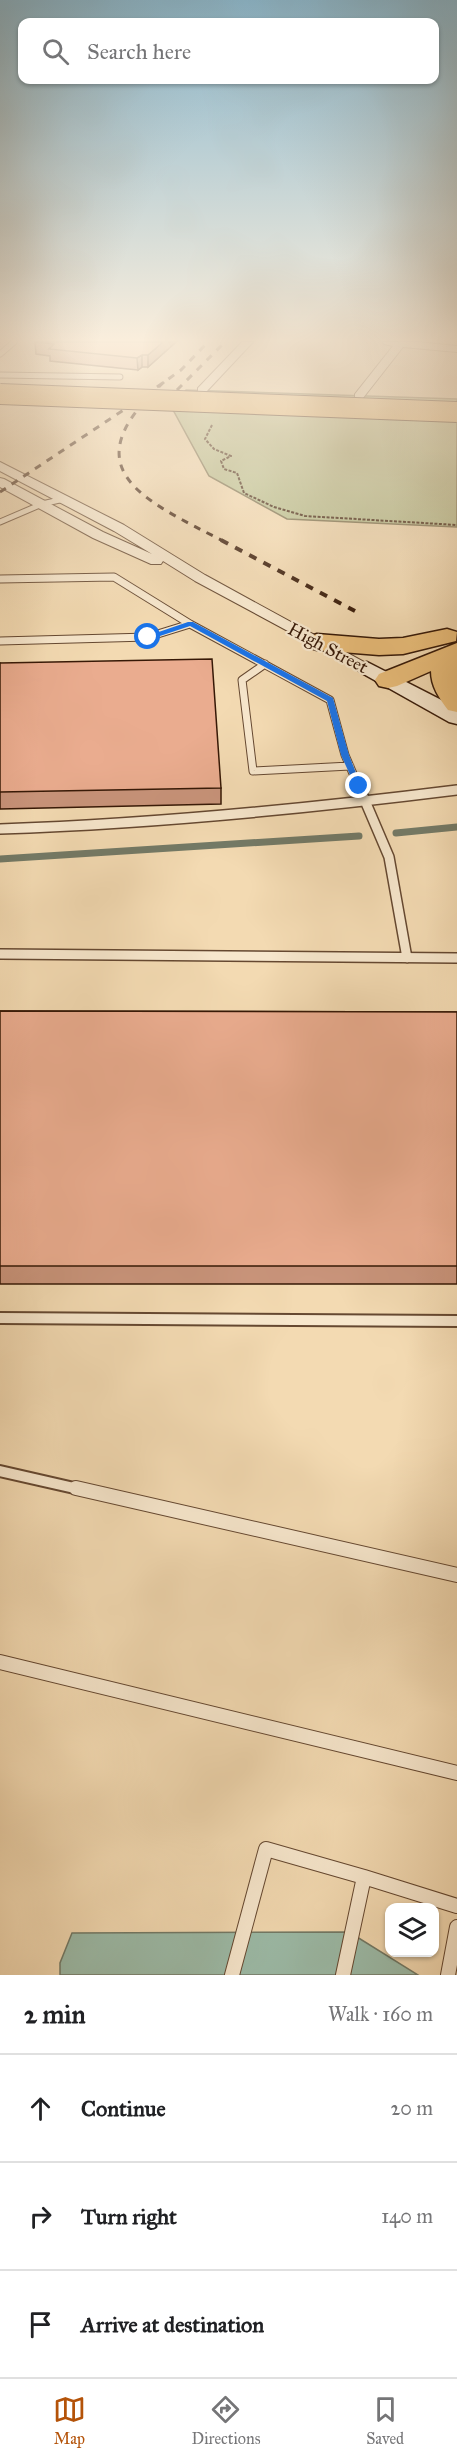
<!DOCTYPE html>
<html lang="en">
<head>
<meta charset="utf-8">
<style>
	:root { --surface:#fff; --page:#f6f6f6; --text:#202124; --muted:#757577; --line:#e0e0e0; --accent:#b45309 }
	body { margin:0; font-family:"IM FELL Great Primer",serif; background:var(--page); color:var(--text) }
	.controls { position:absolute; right:18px; bottom:18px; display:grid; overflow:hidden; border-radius:12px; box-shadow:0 2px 4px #0004 }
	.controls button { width:54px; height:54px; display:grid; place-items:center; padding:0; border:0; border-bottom:2px solid var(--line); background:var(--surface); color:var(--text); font:30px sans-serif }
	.stop { position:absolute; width:18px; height:18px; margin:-14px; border:4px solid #1a73e8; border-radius:50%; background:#fff }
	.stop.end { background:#1a73e8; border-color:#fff; box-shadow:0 2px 6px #0008 }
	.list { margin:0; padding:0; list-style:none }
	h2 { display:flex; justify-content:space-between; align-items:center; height:78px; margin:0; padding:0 24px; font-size:26px }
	h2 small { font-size:20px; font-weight:400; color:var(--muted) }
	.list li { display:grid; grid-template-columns:39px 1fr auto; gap:18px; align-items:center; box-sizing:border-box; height:108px; padding:0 24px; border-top:2px solid var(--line) }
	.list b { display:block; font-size:22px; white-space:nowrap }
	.list em { font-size:20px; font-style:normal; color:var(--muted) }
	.icon { flex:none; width:33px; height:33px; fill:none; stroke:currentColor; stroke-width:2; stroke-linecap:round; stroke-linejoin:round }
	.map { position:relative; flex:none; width:457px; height:1975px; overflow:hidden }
	.search { position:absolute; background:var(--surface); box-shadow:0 2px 4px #0004; left:18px; right:18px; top:18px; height:66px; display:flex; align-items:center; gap:15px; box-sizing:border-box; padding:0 21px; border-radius:12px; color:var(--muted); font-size:22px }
	.sheet { height:402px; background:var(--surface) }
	nav { display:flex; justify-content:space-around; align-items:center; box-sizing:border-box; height:84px; border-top:2px solid var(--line); background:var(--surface); font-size:16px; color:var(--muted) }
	nav a { display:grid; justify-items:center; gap:3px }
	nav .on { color:var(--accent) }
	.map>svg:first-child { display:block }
	.green { fill:#b7c08f; stroke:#766c4a; stroke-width:1.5 }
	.water { fill:#9cbba8; stroke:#737a67; stroke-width:1.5 }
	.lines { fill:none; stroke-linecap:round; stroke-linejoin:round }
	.stream { stroke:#737a67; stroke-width:7 }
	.lane-far4-casing { stroke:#654831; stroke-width:7 }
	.lane-far3-casing { stroke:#654831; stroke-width:9 }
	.lane-far2-casing { stroke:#654831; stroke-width:12 }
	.lane-far1-casing { stroke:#654831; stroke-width:14 }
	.lane-casing { stroke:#654831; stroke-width:16 }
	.street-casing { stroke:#654831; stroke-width:2 }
	.secondary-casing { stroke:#361806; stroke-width:3 }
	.highway-casing { stroke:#361806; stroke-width:3 }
	.path { stroke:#361806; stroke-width:2; stroke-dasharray:3 1.5; stroke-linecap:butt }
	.lane-far4 { stroke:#f7e7cd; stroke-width:5 }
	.lane-far3 { stroke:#f7e7cd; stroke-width:7 }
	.lane-far2 { stroke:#f7e7cd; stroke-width:9 }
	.lane-far1 { stroke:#f7e7cd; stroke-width:10 }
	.lane { stroke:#f7e7cd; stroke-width:14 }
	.street { fill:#f7e7cd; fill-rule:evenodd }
	.secondary { fill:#f7e7cd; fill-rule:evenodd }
	.highway { fill:#eabd79; fill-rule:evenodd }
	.rail-far1 { stroke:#361806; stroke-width:3; stroke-dasharray:7 7; stroke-linecap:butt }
	.rail { stroke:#361806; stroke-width:4; stroke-dasharray:8 8; stroke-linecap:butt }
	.highway-bridge-casing { stroke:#361806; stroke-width:22; stroke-linecap:butt }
	.highway-bridge { stroke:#eabd79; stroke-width:20 }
	.wall { fill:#c9947b; stroke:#361806; stroke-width:1.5 }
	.shaded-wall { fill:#a47864; stroke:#361806; stroke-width:1.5 }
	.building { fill:#eaac8f; stroke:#361806; stroke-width:1.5 }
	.route { fill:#1a73e8 }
	.labels { text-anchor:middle; stroke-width:4.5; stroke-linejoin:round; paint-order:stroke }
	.far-street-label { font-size:18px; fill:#361806; stroke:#f7e7cd }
</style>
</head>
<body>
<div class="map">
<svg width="457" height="1975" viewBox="0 0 457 1975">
	<rect width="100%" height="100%" fill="#f3dab2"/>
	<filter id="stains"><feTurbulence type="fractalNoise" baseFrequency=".00333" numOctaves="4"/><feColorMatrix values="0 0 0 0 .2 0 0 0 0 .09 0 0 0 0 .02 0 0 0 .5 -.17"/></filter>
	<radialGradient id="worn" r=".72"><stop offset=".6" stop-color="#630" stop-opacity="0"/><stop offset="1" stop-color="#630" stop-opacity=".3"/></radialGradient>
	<path class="green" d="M186 390 457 399V527L287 519 209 476 172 408Z"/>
	<path class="water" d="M349 1932 418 1975H60V1963L72 1933Z"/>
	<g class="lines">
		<path class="stream" d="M396 833 457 827
			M0 859 359 836"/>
		<defs>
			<path id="lane-far4" d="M0 354 14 342
				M0 375 120 377
				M0 522 42 504 64 499"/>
			<path id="lane-far3" d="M0 579 114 577 190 624 148 637 0 641
				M190 624 330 700 345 755 360 790
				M265 664 242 680 253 771 350 766"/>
			<path id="lane-far2" d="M360 789 389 857 407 958
				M0 829C153 824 305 809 457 790
				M0 954 457 958"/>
			<path id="lane-far1" d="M0 1318 457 1321
				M0 1471 83 1490"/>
			<path id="lane" d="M76 1488 457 1575
				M0 1662 457 1773
				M364 1877 457 1906
				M232 1975 266 1849 364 1877 343 1975
				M448 1975 457 1927"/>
			<path id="street" d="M242 342H253L206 392H198V388Z
				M383 342H417L457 346V352L403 347 363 398H355V394L393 346 384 344Z
				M0 462 124 525 205 575 375 668 367 673 362 671 195 581 163 561 161 564H151L93 538 0 487V478L4 479 103 532 152 554 114 531 0 471Z"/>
			<path id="secondary" d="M367 662 457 708V724L449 722 360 672 356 668 360 664Z"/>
			<path id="highway" d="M447 629 457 632 456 641 403 654 379 655 317 650 308 647 304 642 308 637 317 634 379 639 403 638Z
				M457 643V712L448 710C439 698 431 686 431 671L397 686 388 688 379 686 375 680 379 674Z"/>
		</defs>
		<use href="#lane-far4" class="lane-far4-casing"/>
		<use href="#lane-far3" class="lane-far3-casing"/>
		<use href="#lane-far2" class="lane-far2-casing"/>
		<use href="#lane-far1" class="lane-far1-casing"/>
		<use href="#lane" class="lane-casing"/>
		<use href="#street" class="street-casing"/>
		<use href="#secondary" class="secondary-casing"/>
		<use href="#highway" class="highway-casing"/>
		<path class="path" d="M212 425 205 439 214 449 231 456 221 461 224 469 237 473 244 493 274 507 305 516 457 525"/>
		<use href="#lane-far4" class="lane-far4"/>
		<use href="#lane-far3" class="lane-far3"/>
		<use href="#lane-far2" class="lane-far2"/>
		<use href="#lane-far1" class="lane-far1"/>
		<use href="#lane" class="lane"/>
		<use href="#street" class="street"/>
		<use href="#secondary" class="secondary"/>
		<use href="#highway" class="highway"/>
		<path class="rail-far1" d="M164 382C68 469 144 500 223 541
			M157 387 181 370 208 342
			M177 390 225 342
			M0 492 140 399"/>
		<path class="rail" d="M221 540 355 611"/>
		<defs>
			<path id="highway-bridge" d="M0 394 457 412"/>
		</defs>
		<use href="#highway-bridge" class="highway-bridge-casing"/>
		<use href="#highway-bridge" class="highway-bridge"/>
	</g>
	<path class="wall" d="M35 342H176L148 367H142L138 370 50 361V356L36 354Z
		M0 663 221 788V804L0 809Z
		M0 1011 457 1012V1284H0Z"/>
	<path class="shaded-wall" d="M163 342H176L148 367V355Z
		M142 355V367L138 370 137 358Z"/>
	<path class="building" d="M35 342H163L148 355H142L137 358 49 349 54 344Z
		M212 659 221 788 0 792V663Z
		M0 1011 457 1012V1266H0Z"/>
	<linearGradient id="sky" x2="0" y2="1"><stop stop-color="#89b7ce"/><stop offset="0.55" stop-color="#faeedc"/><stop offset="1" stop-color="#faeedc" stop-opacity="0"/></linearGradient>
	<rect width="457" height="618" fill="url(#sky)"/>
	<path class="route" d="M188 622H193L333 698 349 755 362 788 355 786 341 755 327 701 190 626 148 640 144 637Z"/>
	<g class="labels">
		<g class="far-street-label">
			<text transform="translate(328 648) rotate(28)" y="6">High Street</text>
		</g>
	</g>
	<rect width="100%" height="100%" filter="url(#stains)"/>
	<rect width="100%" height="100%" fill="url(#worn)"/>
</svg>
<div class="controls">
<button><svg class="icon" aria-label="layers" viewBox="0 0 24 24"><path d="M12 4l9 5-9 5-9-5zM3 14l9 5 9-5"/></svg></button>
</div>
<div class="stop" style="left:148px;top:637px"></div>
<div class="stop end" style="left:359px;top:786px"></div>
<div class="search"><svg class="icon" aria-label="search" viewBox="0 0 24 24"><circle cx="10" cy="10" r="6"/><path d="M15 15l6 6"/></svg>Search here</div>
</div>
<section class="sheet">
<h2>2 min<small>Walk · 160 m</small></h2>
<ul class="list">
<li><svg class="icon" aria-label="ahead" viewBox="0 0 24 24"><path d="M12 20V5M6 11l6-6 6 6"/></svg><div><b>Continue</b></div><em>20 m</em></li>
<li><svg class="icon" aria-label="right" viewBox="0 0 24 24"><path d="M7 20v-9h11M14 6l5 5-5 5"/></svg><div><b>Turn right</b></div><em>140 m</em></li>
<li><svg class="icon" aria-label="arrive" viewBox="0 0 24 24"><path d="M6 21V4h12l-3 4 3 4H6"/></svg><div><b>Arrive at destination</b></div></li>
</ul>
</section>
<nav>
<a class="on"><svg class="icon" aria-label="map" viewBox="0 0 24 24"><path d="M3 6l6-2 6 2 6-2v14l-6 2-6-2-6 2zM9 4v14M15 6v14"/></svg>Map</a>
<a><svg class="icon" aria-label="directions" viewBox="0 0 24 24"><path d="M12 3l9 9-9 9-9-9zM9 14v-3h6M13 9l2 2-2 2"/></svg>Directions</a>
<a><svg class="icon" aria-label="saved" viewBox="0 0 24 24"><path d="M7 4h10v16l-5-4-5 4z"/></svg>Saved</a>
</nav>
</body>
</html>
